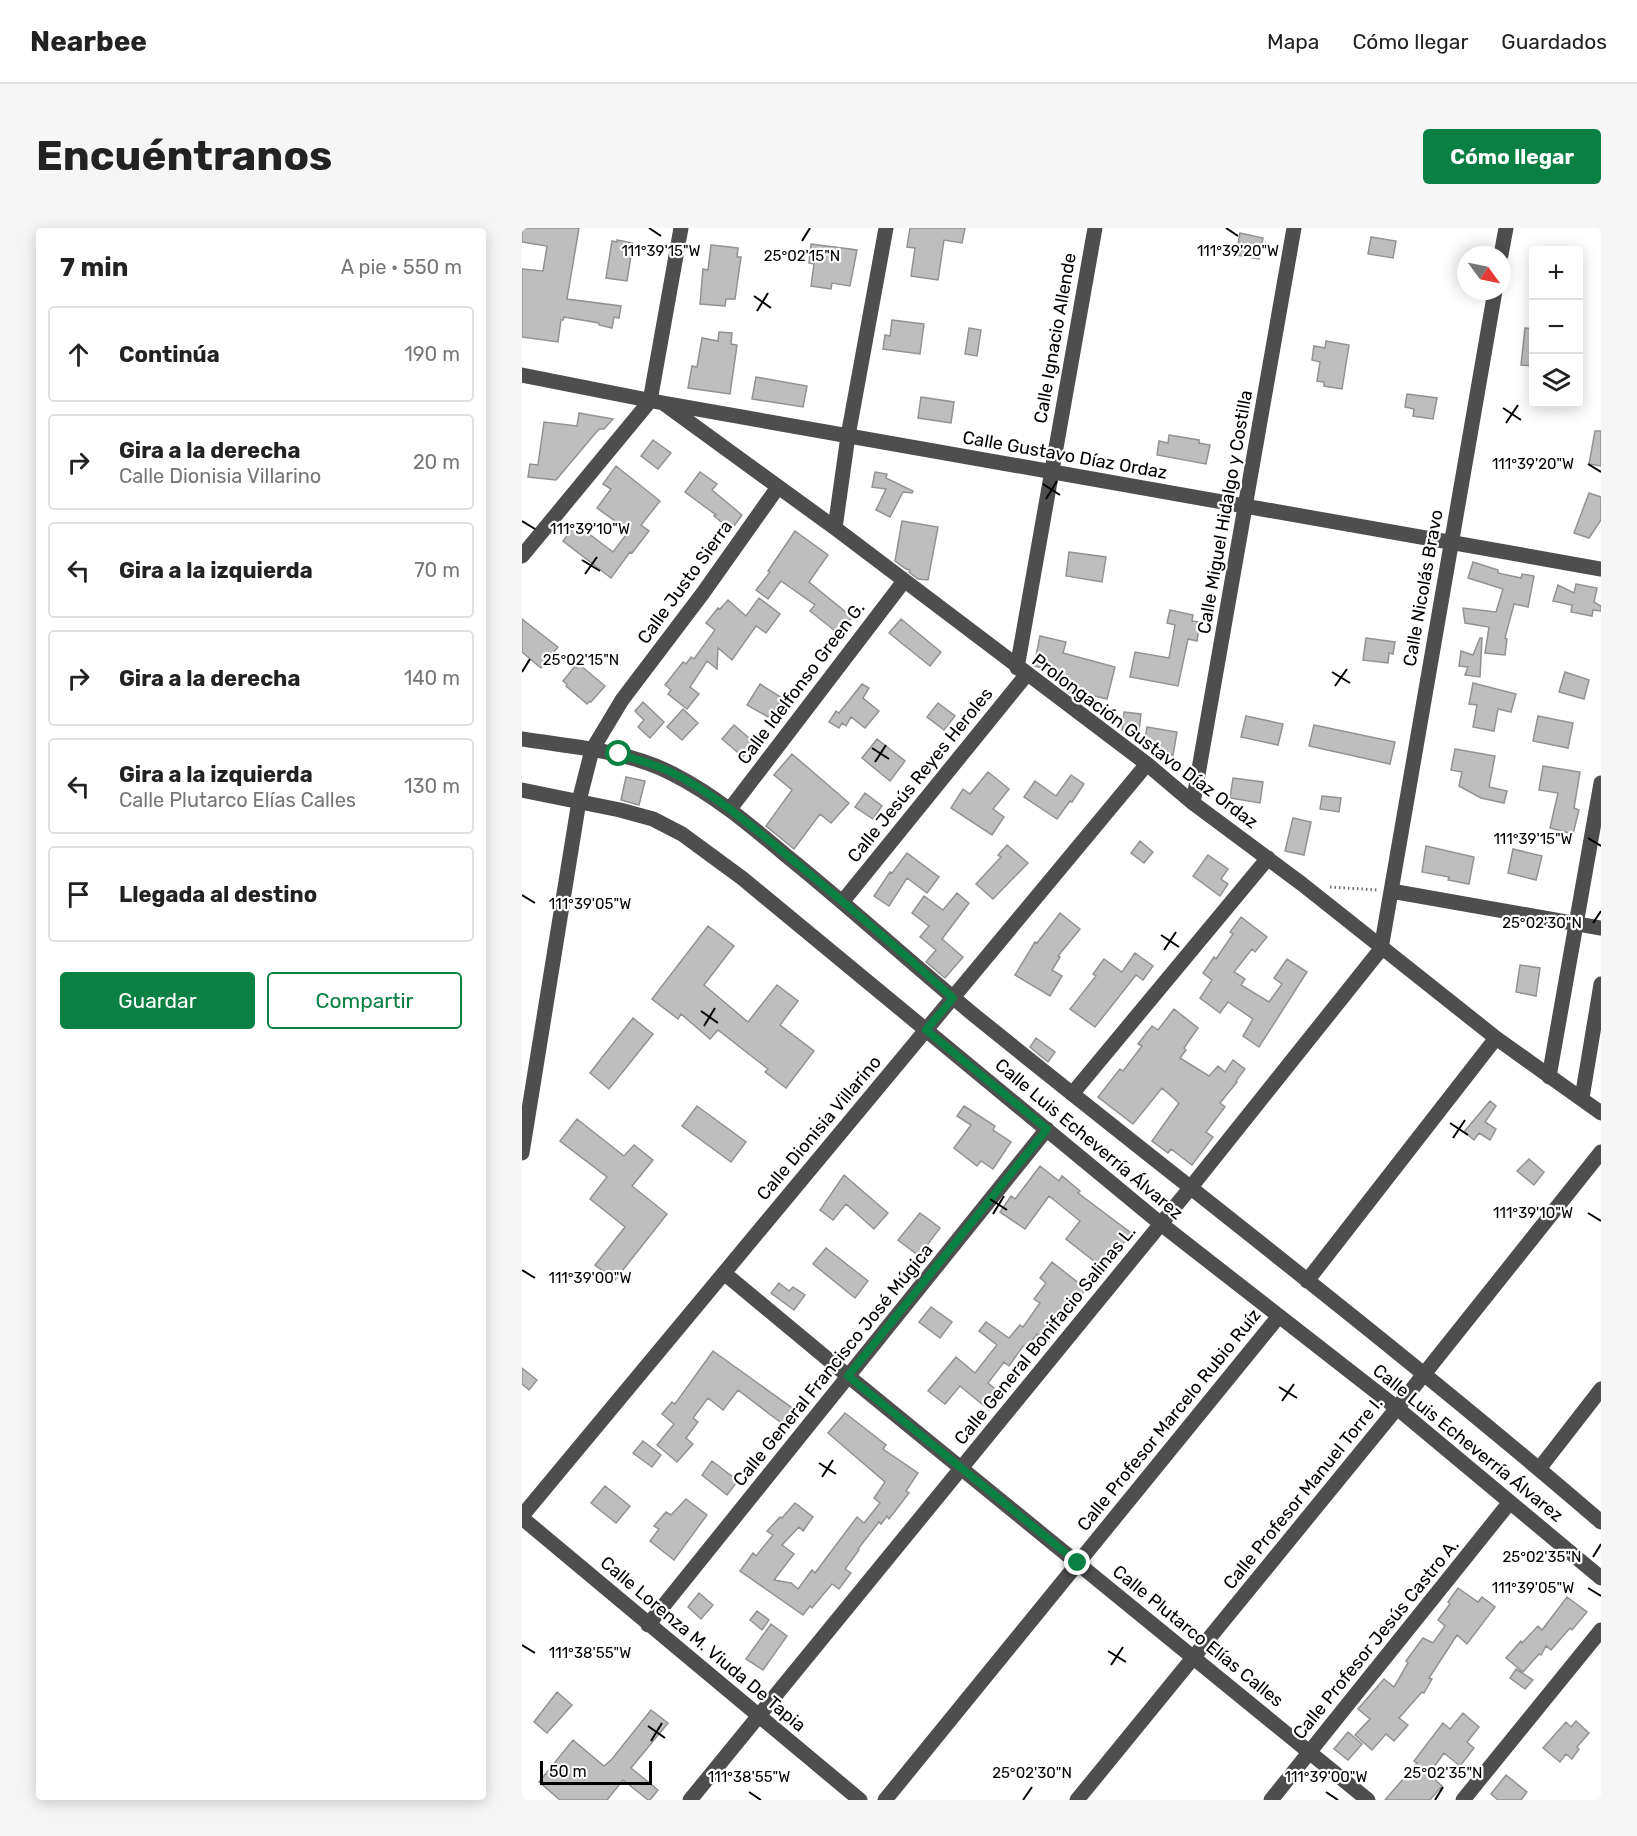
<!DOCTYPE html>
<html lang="es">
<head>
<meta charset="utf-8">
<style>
	:root { --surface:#fff; --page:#f6f6f6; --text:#222; --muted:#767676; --line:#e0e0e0; --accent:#0b8043 }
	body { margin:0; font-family:Rubik,sans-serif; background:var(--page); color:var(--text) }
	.controls { position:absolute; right:18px; top:18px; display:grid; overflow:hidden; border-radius:6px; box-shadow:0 3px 15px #0003 }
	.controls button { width:54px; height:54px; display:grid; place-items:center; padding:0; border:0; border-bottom:2px solid var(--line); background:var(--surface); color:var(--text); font:30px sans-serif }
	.compass { position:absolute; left:935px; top:18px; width:54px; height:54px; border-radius:50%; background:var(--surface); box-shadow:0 3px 15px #0003; rotate:123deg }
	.scale { position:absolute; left:18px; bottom:15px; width:112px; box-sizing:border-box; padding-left:6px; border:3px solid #000; border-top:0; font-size:16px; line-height:21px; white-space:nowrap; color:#000; -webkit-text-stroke:4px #fff; paint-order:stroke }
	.stop { position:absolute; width:18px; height:18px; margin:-14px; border:4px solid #0b8043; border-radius:50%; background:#fff }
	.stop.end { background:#0b8043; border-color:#fff; box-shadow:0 2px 6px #0008 }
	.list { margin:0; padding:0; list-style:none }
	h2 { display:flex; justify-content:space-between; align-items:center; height:78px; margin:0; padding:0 24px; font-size:26px }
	h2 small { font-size:20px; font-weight:400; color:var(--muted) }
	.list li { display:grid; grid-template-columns:39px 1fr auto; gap:18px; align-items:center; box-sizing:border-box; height:96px; margin:0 12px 12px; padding:0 12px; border:2px solid var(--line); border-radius:6px }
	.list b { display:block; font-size:22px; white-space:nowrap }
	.list p { margin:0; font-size:20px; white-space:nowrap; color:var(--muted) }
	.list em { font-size:20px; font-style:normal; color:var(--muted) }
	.actions { display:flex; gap:12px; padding:18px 24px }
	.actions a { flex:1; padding:14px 0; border:2px solid var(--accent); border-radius:6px; text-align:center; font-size:21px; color:var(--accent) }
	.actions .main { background:var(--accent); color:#fff }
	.icon { flex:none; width:33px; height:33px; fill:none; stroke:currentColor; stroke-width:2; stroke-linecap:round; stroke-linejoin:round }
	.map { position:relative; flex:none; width:1079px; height:1572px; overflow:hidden; border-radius:6px }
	header { display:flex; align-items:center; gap:36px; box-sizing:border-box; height:84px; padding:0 30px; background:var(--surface); border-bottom:2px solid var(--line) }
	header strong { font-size:28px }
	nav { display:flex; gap:33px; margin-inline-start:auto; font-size:21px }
	.intro { display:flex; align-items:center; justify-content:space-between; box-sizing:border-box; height:144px; padding:0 36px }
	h1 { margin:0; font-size:42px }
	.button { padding:15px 27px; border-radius:6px; background:var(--accent); color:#fff; font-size:21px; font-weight:700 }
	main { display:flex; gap:36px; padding:0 36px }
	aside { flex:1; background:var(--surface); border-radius:6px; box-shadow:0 3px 15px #0003 }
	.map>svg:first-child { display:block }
	.building { fill:#bebebe; stroke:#929292; stroke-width:1.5 }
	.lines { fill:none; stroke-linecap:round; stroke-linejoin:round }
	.path { stroke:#707070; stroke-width:3; stroke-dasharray:1.5 3; stroke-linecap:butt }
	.minor { stroke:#4e4e4e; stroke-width:15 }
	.route { stroke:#0b8043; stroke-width:8 }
	.ticks { fill:none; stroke:#000; stroke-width:2 }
	.labels { text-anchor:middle; stroke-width:4.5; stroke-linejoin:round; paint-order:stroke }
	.street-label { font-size:18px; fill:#000; stroke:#fff }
	.ticks-label { font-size:15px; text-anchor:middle; fill:#000; stroke:#fff; stroke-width:4.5; stroke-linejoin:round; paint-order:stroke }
</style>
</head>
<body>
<header>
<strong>Nearbee</strong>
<nav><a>Mapa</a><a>Cómo llegar</a><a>Guardados</a></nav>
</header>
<div class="intro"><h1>Encuéntranos</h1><a class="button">Cómo llegar</a></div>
<main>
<aside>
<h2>7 min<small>A pie · 550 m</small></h2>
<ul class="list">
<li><svg class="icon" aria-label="ahead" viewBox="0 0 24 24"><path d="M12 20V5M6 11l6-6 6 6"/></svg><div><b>Continúa</b></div><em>190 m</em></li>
<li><svg class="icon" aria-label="right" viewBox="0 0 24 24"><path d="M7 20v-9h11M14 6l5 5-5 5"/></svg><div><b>Gira a la derecha</b><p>Calle Dionisia Villarino</p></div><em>20 m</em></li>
<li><svg class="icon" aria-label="left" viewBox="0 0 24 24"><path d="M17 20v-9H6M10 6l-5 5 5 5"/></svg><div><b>Gira a la izquierda</b></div><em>70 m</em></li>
<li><svg class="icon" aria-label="right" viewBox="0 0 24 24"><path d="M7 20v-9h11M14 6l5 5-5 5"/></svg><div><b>Gira a la derecha</b></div><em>140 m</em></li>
<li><svg class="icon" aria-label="left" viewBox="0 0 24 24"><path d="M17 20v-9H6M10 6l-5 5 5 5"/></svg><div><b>Gira a la izquierda</b><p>Calle Plutarco Elías Calles</p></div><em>130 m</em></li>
<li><svg class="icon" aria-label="arrive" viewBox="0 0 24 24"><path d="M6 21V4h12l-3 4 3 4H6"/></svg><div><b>Llegada al destino</b></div></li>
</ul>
<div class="actions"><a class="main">Guardar</a><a>Compartir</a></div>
</aside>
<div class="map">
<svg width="1079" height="1572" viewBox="0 0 1079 1572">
	<rect width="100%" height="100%" fill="#fff"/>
	<path class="building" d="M0 0H57L45 71 99 78 97 90 92 89 90 100 77 97V95L42 89 41 92H39L36 114 0 109V41L21 43 25 18 0 14Z
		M388 0H443L440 15 422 12 416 52 389 48 393 20 385 19Z
		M718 5 741 10 737 31 714 27Z
		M849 9 874 13 871 30 846 26Z
		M95 12 111 15 105 53 84 50 90 13 95 14Z
		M289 16 335 22 328 58 310 55 309 61 289 58 292 36 287 35Z
		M189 17 216 20 215 29H219L213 71H204L203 78 178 76 181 41 186 42Z
		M370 92 402 96 398 126 361 121 363 107 368 108Z
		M447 100 459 102 455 128 443 126Z
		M1003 100 1011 101V138L999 137Z
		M197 104 210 105 209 116 215 117 208 166 166 160 170 138 175 139 180 110 196 113Z
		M804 113 827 117 820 161 802 158V154L795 153 798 134 790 132 792 118 803 120Z
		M234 149 285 158 281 179 230 171Z
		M885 166 915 170 911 191 891 188 892 181 883 179Z
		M399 169 432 174 429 195 396 190Z
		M57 185 91 191 82 201H77L34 252 6 249 8 236 16 237 22 194 55 198Z
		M1073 203H1079V238L1067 236Z
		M647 207 677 212V215L688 217 684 236 635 227 637 213 646 215Z
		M131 212 149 225 136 241 119 228Z
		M94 238 138 273 119 297 127 303 110 325 108 324 89 350 41 313 54 296 91 324 107 303 75 280 89 261 81 256Z
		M178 244 195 256 190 262 220 287 209 302 192 288 194 287 163 264Z
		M353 244 365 246 364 250 391 263 390 265 381 264 368 289 354 282 364 261 350 259Z
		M1067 265 1079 269V292L1067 310 1052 305Z
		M380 293 416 299 406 352 396 351 387 344 388 342 384 341 373 333Z
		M273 303 306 327 287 354 330 389 317 406 288 383 293 377 259 353 246 371 234 362 248 344 246 343Z
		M547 324 584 329 580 354 544 348Z
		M951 334 976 342V345L999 350 1000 346 1012 348 1006 379 992 376 983 410 985 411 983 427 963 425 967 399 943 395 941 380 974 384 981 361 946 350Z
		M1054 356 1075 360 1072 374 1079 378V383L1071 382 1070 388 1049 384 1050 377 1031 373 1036 357 1052 365Z
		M237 370 258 386 244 405 234 398 210 432 196 420 195 441 185 433 168 459 177 466 165 481 146 466 149 462 143 457 161 434 164 436 169 429 172 431 193 402 184 395 196 380 198 381 206 372 224 388Z
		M648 382 671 387 670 393 678 394 675 413 666 411 656 458 608 449 613 424 647 430 653 397 645 395Z
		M0 391 36 419 19 440 0 424Z
		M379 391 419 424 408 438 367 405Z
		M518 408 544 414 541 425 593 439 585 471 557 464V467L548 465 538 458 540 444 512 438Z
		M844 410 873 414 871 426 867 425 866 435 841 432Z
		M958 410H960L958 449 943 447 946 439 937 438 939 423 951 427Z
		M58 437 83 458 69 474 68 473 65 476 44 458 45 456 41 453 53 438 55 440Z
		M1043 444 1067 452 1062 471 1037 464Z
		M951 455 994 466 989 484 976 481 972 503 951 499 955 477 947 476Z
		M238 456 260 470 248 490 225 477Z
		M340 456 347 460 341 470 357 483 343 500 329 489 324 498 320 495 317 500 307 494 314 483 317 485Z
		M121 474 142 494 128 510 116 499 122 492 113 483Z
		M416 475 433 488 422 502 405 489Z
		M161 481 176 495 160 512 145 499Z
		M602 484 619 486 617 504 600 502Z
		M724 488 761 496 756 517 719 509Z
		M1016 488 1051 495 1046 520 1011 513Z
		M212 497 233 515 221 529 200 511Z
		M792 497 873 514 868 536 787 518Z
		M625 499 655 504 651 527 621 521Z
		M355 511 383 533 368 553 340 530Z
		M933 521 973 528 967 559 985 563 982 575 959 570 937 558 940 544 929 542Z
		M270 526 327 575 309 595 298 586 272 621 244 598 270 562 252 547Z
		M1021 538 1058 544 1052 580 1057 582 1051 606 1028 600 1036 565 1017 562Z
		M466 544 487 561 471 581 482 589 470 607 429 580 441 561 448 566Z
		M549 547 562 556 550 574 548 573 535 591 502 569 513 553 534 568Z
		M104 549 123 553 117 577 99 572Z
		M711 550 741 554 738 575 708 570Z
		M343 565 360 578 351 591 333 579Z
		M800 568 819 570 817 584 798 581Z
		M771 590 789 594 782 627 763 623Z
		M618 613 631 624 622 635 609 625Z
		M485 617 506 635 471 671 454 656 479 629 476 627Z
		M904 618 952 629 947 656 926 652 927 649 900 644Z
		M991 621 1020 628 1014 652 986 645Z
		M385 625 417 649 405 665 385 650 367 678 352 668 368 644 370 645Z
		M686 627 706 641 699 651 706 656 698 668 671 648Z
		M435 665 447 675 420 711 441 729 423 750 404 734 414 722 398 709 407 698 390 685 402 668 421 682Z
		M538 685 558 701 536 728 538 729 530 742 540 748 528 768 493 747 513 714 515 715Z
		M719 689 745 709 733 724 730 721 712 744 723 751 719 757 747 774 760 756 752 750 765 731 785 744 737 819 721 808 731 791 706 774 698 785 678 770 690 752 681 745 692 729 694 731 711 706 708 704Z
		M186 698 212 718 182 757 226 794 255 757 276 773 258 797 292 823 264 860 243 844 246 841 196 802 188 811 159 786 156 791 130 771Z
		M613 725 631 738 621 752 614 747 573 799 548 781 574 748 571 746 582 731 600 744Z
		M998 737 1018 740 1014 768 994 764Z
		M652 781 676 800 662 820 664 822 658 830 687 848 696 838 703 844 711 832 723 841 714 853 715 854 698 875 703 879 684 904 691 909 670 937 649 921 646 925 630 913 657 875 640 860 611 896 576 869 598 841 601 843 620 818 616 816 630 798 636 802Z
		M111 790 131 806 87 861 68 845Z
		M514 810 533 824 526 834 508 819Z
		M968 873 974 878 963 894 974 901 968 912 957 905 952 912 942 904Z
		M175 878 224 914 209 934 160 898Z
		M442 878 473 898 471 902 489 914 471 941 459 933 455 938 432 920 449 897 435 888Z
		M55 891 102 928 112 917 131 932 110 958 145 986 93 1052 73 1037 103 999 68 971 85 949 38 913Z
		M1007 931 1022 944 1012 957 995 943Z
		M518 938 537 953 540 948 558 963 556 965 609 1005 582 1041 544 1011 558 993 527 968 503 1001 478 984 489 968 493 971Z
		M322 947 366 985 352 1001 324 976 311 992 298 982Z
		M398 985 418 1000 397 1028 376 1012Z
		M304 1020 346 1053 333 1070 291 1036Z
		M530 1034 564 1061 540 1092 536 1089 520 1110 515 1106 504 1120 501 1118 487 1138 482 1134 466 1155 480 1166 467 1182 438 1158 423 1176 406 1163 434 1129 453 1145 475 1117 457 1103 464 1094 487 1110 498 1097 501 1099 518 1075 512 1071 524 1055 518 1050Z
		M257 1055 267 1063 271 1059 283 1067 272 1082 249 1065Z
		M409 1079 430 1094 418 1110 397 1094Z
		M191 1123 273 1182 262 1197 216 1162 201 1182 186 1170 171 1190 176 1194 164 1210 171 1216 155 1234 135 1217 152 1196 140 1186 150 1174 153 1176Z
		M0 1140 15 1152 7 1162 0 1156Z
		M323 1185 364 1217 361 1221 396 1245 384 1263 387 1265 367 1291 365 1288 359 1296 357 1294 336 1321 337 1322 323 1341 329 1345 317 1361 310 1356 290 1380 288 1378 281 1387 218 1343 231 1325 234 1328 251 1307 245 1303 258 1289 260 1290 273 1275 291 1289 281 1303 277 1299 260 1317 272 1326 252 1352 269 1355 276 1361 290 1342 293 1345 335 1289 342 1295 358 1275 352 1270 363 1254 306 1205Z
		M121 1213 139 1227 130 1239 111 1225Z
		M190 1233 216 1253 205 1267 180 1247Z
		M83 1258 108 1278 94 1295 69 1275Z
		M164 1271 185 1287 152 1332 128 1313 137 1301 132 1298 144 1284 149 1287Z
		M936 1360 956 1374 960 1369 973 1379 945 1416 935 1407 907 1450 910 1451 902 1465 900 1464 877 1490 886 1497 872 1513 864 1506 850 1522 833 1507 848 1491 836 1481 862 1451 872 1459 886 1435 884 1433 901 1410 911 1415 923 1398 916 1392 928 1376 926 1374Z
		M177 1365 191 1377 179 1391 166 1379Z
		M1045 1369 1065 1384 1050 1402 1048 1400 1029 1422 1024 1418 1019 1427 1017 1426 1001 1444 984 1430 999 1413 1000 1415 1016 1398 1020 1402Z
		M235 1383 247 1392 240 1402 228 1392Z
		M249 1396 265 1408 241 1442 224 1431Z
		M994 1441 1011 1452 1003 1461 988 1450Z
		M35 1464 50 1477 25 1505 12 1494Z
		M129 1482 146 1495 109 1540 136 1562 128 1572H126L101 1552 85 1572H38L17 1554 51 1512 82 1538 90 1531Z
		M941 1485 957 1499 945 1514 952 1520 938 1538 922 1525 907 1546 920 1558 908 1572H863L895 1535 892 1533 921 1495 928 1501Z
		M1054 1493 1067 1505 1055 1519 1057 1521 1050 1531 1044 1526 1038 1534 1021 1520 1044 1494 1049 1499Z
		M826 1504 840 1516 826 1532 812 1521Z
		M984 1547 1005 1564 999 1572H976L969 1566Z"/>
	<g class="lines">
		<path class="path" d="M808 659 855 662"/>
		<path class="minor" d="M979 27 984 0
			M0 147 141 175 1079 341
			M141 175 313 300 625 536 671 575 780 656 974 810 1079 885
			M313 300 326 208 364 0
			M0 328 128 173 159 0
			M495 440 573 0
			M0 511C50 519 105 522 151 546 194 568 229 598 266 629 329 680 389 735 452 787 661 956 876 1119 1079 1294
			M0 562 98 582 131 591 160 606 220 650 639 996 875 1180 1079 1350
			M671 575 772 0
			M208 581 382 353
			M869 663 1079 700
			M321 673 505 446
			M1027 849 1079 555
			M550 866 746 630
			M1060 870 1079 756
			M0 925 57 573 70 522 100 472 181 365 256 259
			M202 1045 326 1148 846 1572
			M785 1053 974 810
			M1017 1241 1079 1161
			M0 1288 625 536
			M0 1290 338 1572
			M126 1397 525 901
			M168 1572 669 959 859 721 973 63
			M363 1572 757 1088
			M555 1572 875 1180 1079 924
			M749 1572 988 1274
			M941 1572 1079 1402"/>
	</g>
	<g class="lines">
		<path class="route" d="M97 526C115 532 132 536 149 544 197 568 237 605 278 638 330 681 381 725 431 770L404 802 525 901 326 1148 556 1335"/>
	</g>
	<path class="ticks" d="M127 0 139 8M704 0 716 8M280 13 288 0M232 68 249 80M235 83 246 65M981 180 999 192M984 195 996 177M1066 236 1079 244M521 256 538 267M524 271 535 253M0 293 13 301M60 332 78 343M63 346 75 329M0 444 8 431M810 444 828 455M813 458 825 441M350 520 367 531M353 534 364 517M1066 610 1079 618M0 667 13 675M1071 695 1079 683M639 707 657 719M642 722 654 704M179 783 196 795M182 798 193 780M928 895 946 907M931 910 943 892M468 971 485 982M1066 985 1079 993M471 986 482 968M0 1042 13 1050M757 1159 775 1170M760 1173 772 1156M297 1235 314 1246M300 1249 311 1232M1071 1329 1079 1316M1066 1360 1079 1368M0 1417 13 1425M586 1423 604 1434M589 1437 601 1419M126 1498 143 1510M129 1513 140 1495M227 1564 239 1572M804 1564 816 1572M501 1572 510 1559M913 1572 921 1559"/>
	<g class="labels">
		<g class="street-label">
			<text transform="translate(533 110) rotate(-80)" y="6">Calle Ignacio Allende</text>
			<text transform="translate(543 227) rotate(10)" y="6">Calle Gustavo Díaz Ordaz</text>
			<text transform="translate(703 284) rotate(-80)" y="6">Calle Miguel Hidalgo y Costilla</text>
			<text transform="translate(163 354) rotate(-54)" y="6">Calle Justo Sierra</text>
			<text transform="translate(901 360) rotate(-80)" y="6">Calle Nicolás Bravo</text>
			<text transform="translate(279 455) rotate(-53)" y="6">Calle Idelfonso Green G.</text>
			<text transform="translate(623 513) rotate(37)" y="6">Prolongación Gustavo Díaz Ordaz</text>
			<text transform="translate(398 547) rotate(-51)" y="6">Calle Jesús Reyes Heroles</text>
			<text transform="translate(297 900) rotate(-50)" y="6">Calle Dionisia Villarino</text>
			<text transform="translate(567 911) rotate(40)" y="6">Calle Luis Echeverría Álvarez</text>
			<text transform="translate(523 1107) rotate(-51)" y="6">Calle General Bonifacio Salinas L.</text>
			<text transform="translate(311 1137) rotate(-51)" y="6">Calle General Francisco José Múgica</text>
			<text transform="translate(647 1192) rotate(-51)" y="6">Calle Profesor Marcelo Rubio Ruíz</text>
			<text transform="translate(946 1215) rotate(39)" y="6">Calle Luis Echeverría Álvarez</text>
			<text transform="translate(781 1265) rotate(-51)" y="6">Calle Profesor Manuel Torre I.</text>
			<text transform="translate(676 1408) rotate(39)" y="6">Calle Plutarco Elías Calles</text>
			<text transform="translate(854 1411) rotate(-51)" y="6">Calle Profesor Jesús Castro A.</text>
			<text transform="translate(181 1416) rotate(40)" y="6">Calle Lorenza M. Viuda De Tapia</text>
		</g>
	</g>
	<g class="ticks-label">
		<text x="139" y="28">111°39'15"W</text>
		<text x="716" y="28">111°39'20"W</text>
		<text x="280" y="33">25°02'15"N</text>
		<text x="1011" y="241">111°39'20"W</text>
		<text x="68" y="306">111°39'10"W</text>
		<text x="59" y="437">25°02'15"N</text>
		<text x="1011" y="616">111°39'15"W</text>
		<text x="68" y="681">111°39'05"W</text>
		<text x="1020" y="700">25°02'30"N</text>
		<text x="1011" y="990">111°39'10"W</text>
		<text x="68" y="1055">111°39'00"W</text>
		<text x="1020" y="1334">25°02'35"N</text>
		<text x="1011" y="1365">111°39'05"W</text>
		<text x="68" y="1430">111°38'55"W</text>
		<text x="510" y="1550">25°02'30"N</text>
		<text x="921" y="1550">25°02'35"N</text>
		<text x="227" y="1554">111°38'55"W</text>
		<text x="804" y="1554">111°39'00"W</text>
	</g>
</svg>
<div class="controls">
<button>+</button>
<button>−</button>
<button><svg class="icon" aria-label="layers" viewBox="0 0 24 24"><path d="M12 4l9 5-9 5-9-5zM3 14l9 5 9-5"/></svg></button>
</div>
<svg class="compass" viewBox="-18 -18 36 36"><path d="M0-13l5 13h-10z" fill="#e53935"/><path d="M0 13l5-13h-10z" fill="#767676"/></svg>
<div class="scale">50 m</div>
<div class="stop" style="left:97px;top:526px"></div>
<div class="stop end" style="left:556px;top:1335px"></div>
</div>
</main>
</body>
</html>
